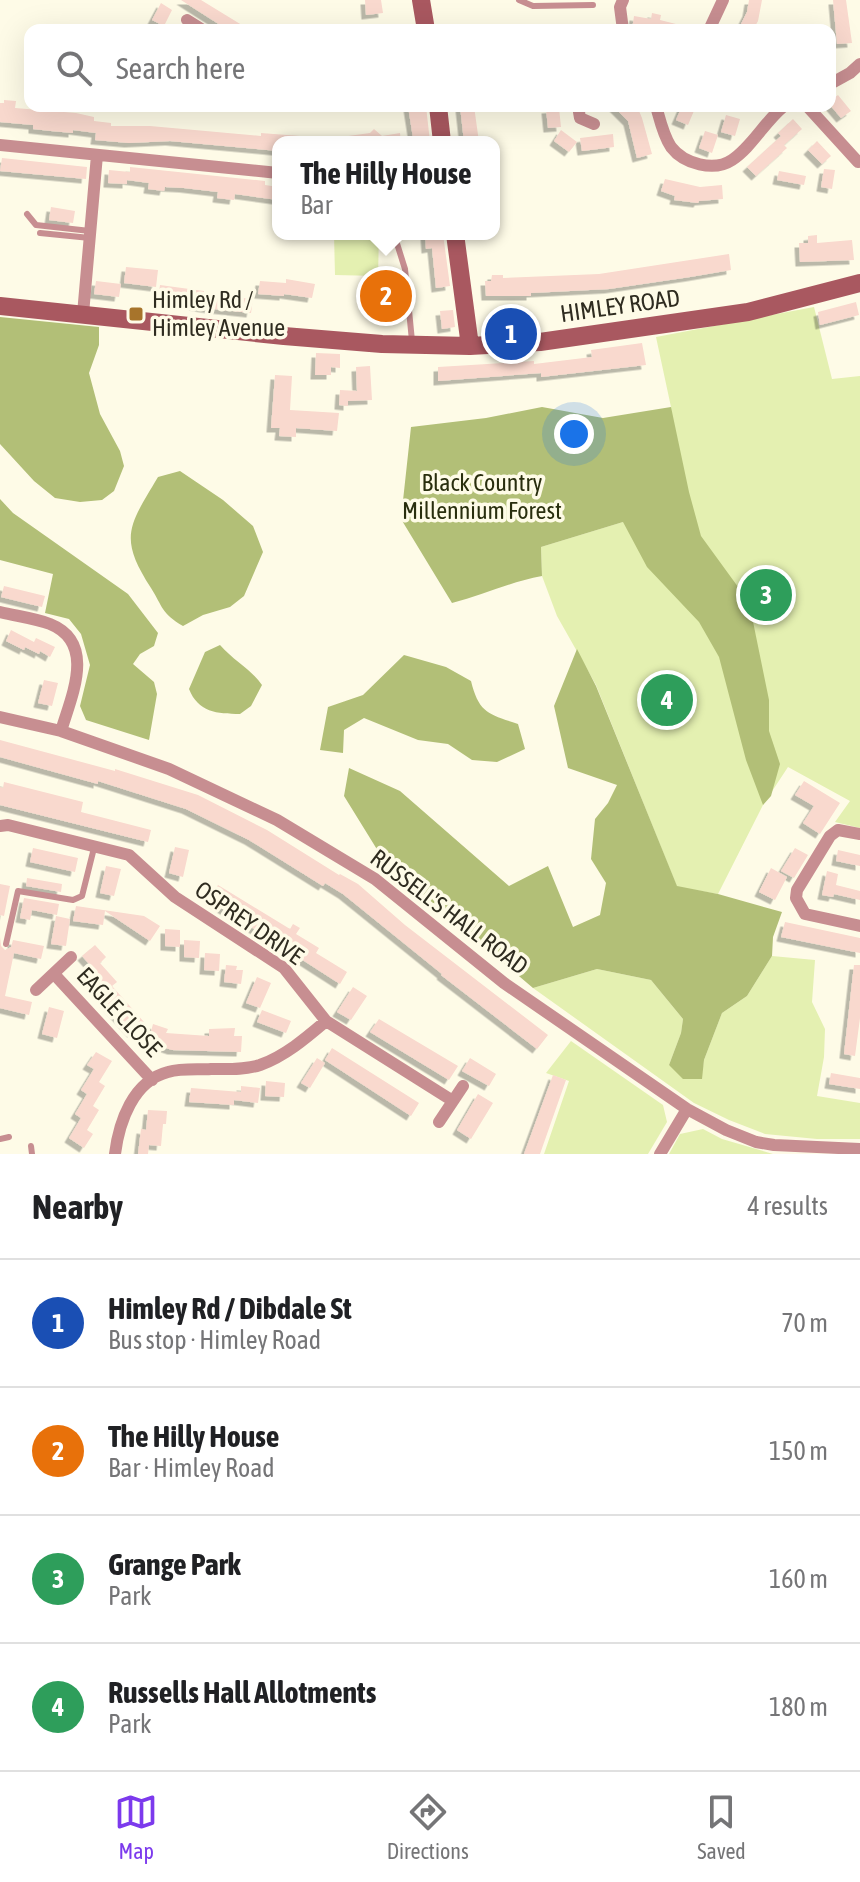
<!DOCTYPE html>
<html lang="en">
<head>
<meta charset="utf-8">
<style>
	:root { --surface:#fff; --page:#f2f2f2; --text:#202124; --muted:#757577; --line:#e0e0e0; --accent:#7c3aed }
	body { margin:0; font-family:"Asap Condensed",sans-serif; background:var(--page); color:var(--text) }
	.you { position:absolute; left:574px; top:434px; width:28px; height:28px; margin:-20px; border:6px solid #fff; border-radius:50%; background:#1a73e8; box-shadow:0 0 0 12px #1a73e833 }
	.badge { display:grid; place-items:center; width:52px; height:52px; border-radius:50%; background:var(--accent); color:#fff; font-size:26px; font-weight:700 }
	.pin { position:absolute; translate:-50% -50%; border:4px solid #fff; box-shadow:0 2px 8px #0006 }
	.popup { position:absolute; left:272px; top:136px; width:228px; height:104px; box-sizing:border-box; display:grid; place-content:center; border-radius:16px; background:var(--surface); filter:drop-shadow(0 2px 6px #0005); font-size:26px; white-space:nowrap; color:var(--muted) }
	.popup b { font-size:30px; color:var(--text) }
	.popup::after { content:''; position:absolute; left:50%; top:100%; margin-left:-16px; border:16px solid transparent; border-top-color:var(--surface) }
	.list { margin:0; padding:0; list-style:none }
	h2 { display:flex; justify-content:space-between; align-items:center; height:104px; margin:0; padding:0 32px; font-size:34px }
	h2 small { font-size:26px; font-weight:400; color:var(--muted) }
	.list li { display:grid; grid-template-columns:52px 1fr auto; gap:24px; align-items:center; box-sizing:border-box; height:128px; padding:0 32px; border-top:2px solid var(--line) }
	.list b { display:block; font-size:30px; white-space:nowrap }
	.list p { margin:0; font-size:26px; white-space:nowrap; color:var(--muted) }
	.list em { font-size:26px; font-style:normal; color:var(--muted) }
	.icon { flex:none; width:44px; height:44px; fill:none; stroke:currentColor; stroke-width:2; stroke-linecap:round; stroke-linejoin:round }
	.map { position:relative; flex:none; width:860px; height:1154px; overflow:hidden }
	.search { position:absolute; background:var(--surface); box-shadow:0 8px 32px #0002; left:24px; right:24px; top:24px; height:88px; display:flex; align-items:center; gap:20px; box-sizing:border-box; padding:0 28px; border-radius:16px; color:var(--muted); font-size:30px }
	.sheet { height:616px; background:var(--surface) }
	nav { display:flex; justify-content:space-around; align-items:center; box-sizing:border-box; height:112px; border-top:2px solid var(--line); background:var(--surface); font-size:22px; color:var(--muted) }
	nav a { display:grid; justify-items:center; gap:4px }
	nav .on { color:var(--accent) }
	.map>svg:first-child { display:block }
	.green { fill:#e4f0b1 }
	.forest { fill:#b2bf77 }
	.building { fill:#f9d9ce; filter:url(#shadow) }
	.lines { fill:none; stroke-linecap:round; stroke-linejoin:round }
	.lane { stroke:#c78e91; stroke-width:6 }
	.street { stroke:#c78e91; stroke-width:12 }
	.secondary { stroke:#a95860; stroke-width:18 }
	.poi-dot { fill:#a7742b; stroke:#fefbe7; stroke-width:3 }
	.labels { text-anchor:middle; stroke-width:7; stroke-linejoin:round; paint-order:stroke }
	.poi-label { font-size:24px; fill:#2f2c20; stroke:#fefbe7; text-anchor:start }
	.street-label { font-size:24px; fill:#2f2c20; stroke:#fefbe7 }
	.park-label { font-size:24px; fill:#292e0e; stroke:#fefbe7 }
</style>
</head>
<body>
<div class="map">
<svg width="860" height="1154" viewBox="0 0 860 1154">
	<defs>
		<filter id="shadow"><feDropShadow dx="-4.5" dy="4.5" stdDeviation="0" flood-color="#0004"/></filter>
	</defs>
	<rect width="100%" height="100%" fill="#fefbe7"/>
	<path class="green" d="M334 234H379L378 276 335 275Z
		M814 307 832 379 860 376V828L835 822 850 801 788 767 763 805 718 894 677 887 596 685 557 616 542 576 541 547 623 522 671 407 656 337Z
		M772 956 815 960 812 1002 825 1029 824 1057 817 1096 860 1103V1139H817L765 1134 729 1120 694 1103 533 988 597 969 651 980 683 1019 681 1033 669 1065 701 1079 704 1060 722 1013 747 996Z
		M571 1041 663 1105 667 1122 648 1154H544L569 1081 546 1073Z
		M703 1129 722 1139 773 1154H669L680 1134Z"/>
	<path class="forest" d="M0 317 99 327V345L89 373 100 414 120 451 124 466 114 491 102 500 80 502 55 498 34 481 0 444Z
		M542 407 603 418 671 407 689 492 701 536 749 602 769 700V731L780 764 771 796 763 805 746 760 719 657 699 622 647 567 623 522 541 547 542 576C510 582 483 595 452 603L401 519 411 427 486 418Z
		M180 471 223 500 253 526 263 552 244 596 230 607 203 615 183 626C161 613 163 607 151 588 118 537 129 526 158 477Z
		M0 499 13 513 128 594 158 633 154 646 140 654 133 664 154 682 157 694 149 740 86 720 80 706 90 665 81 634 69 619 45 613 53 574 0 560Z
		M220 645C234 661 251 669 262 685L251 706 240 714C217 714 198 712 189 689L205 652Z
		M577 649 596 686 677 886 718 894 782 912 773 937 772 956 747 996 722 1013 704 1060 702 1079H683L669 1065 681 1033 683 1019 651 980 597 969 533 988 426 897 378 851 344 796 349 768 400 791 509 886 548 866 573 927 600 915 606 883 591 859 595 819 608 803 617 785 568 768 554 706Z
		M404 655 446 667 471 681C479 713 488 714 518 724L525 749 497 762 472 760 448 744 418 740 364 718 344 730 343 753 320 750 328 707 363 695Z"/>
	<path class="building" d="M181 0H201L250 30H228Z
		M365 0H381L383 13 366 15Z
		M749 0H762L758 21 753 30H738L747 12Z
		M833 0H846L852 43 837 44Z
		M161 3 172 10 164 26 152 20Z
		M652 13 661 15 660 20 688 27V30H632L634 16 651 19Z
		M838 95 851 111 841 118 830 105V101Z
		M4 100 16 101 15 108 76 113 94 117V121L111 123V126H150L261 136V133L300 136V142H278V151L170 141 129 143 95 140 96 133 73 130V133L51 131 33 129V125L0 122V103H4Z
		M408 106H426L430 142H418V138H413Z
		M460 106H474L479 142H464Z
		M613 106H637L642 118 652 154 637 158 628 121Z
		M682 106H696L688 125 676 120Z
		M559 108 561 127 548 128 546 109Z
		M726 115 740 119 735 136 721 132Z
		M793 119 802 129 784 145 787 148 756 176 747 167 781 136 778 133Z
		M374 129 382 136 400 133 401 142H342L341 137 370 133Z
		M561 130 577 142 569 152 554 141Z
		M705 131 718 135 712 153 699 148Z
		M613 134 614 147 582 151 580 138Z
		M817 141 831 156 822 164 808 150Z
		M2 158 87 167 86 179 0 171Z
		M130 167 265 181V185L278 187V200L235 194 234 200 217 198 218 192 184 188 165 187 164 191 148 189 149 183 127 180V184L108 183 109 170 130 172Z
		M824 169 835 170 832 189 821 187Z
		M779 171 806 176 804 185 777 180Z
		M665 179 700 187 722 185 723 199 699 201 698 203 674 200 675 196 661 191Z
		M51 207 75 211 73 223 49 220Z
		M425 234H443L450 286 436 288 432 248 426 249Z
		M817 235V243L852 240 854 260 800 262 799 243H808V236Z
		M729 254 731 270 690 277 609 289 531 293V296H486L485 281H491L492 275H503V278L599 274Z
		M126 267 158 270 156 287 124 283Z
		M379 270 399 272 396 304 362 300 364 283 377 284Z
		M286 279 315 284 312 298 284 294V296L258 294 260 281 286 283Z
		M96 281 121 284 119 297 94 294Z
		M160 285 204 291V294L253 299 251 313 205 308 158 299Z
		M856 302 859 315 820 325 818 312Z
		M453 310 455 327 442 329 440 311Z
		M642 343 646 365 541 377V373L438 381V367L534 361V364L592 357 591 350Z
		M316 353 340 354V368L331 367V375H315Z
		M370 366 372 400 348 401V406L339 405 340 390 357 391 356 367Z
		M275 375 292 376 290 410 339 413 337 431 296 428V437L279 436 280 428H271Z
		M4 586 45 596 42 607 1 597Z
		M11 630 34 642 36 638 55 647 50 657 40 651 39 654 25 647 24 650 6 641Z
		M44 680 58 683 52 706 38 703Z
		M0 740 115 771V769L198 795 267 830 339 875 340 874 358 884 405 925 548 1035 537 1049 441 975 442 974 343 894 325 883 323 886 249 840 186 809 98 781V784L0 757Z
		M804 781 840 803 820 834 803 823 814 806 795 795Z
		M4 782 83 802 81 812 151 830 148 842 0 805V787L3 788Z
		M175 847 189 850 183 877 169 873Z
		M33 848 78 858 75 872 30 862Z
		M795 848 808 855 794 878 781 871Z
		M838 850 860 855V866L836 861Z
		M106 866 121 869 114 896 100 893Z
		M771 868 787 877 775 900 759 892Z
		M827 871 838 874 836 885 860 891V900L834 894 833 897 822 895Z
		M27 878 62 884 61 892 26 886Z
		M0 884 10 886 4 916 0 915Z
		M218 885 290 929 293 924 300 928 296 934 319 948 316 953 347 972 340 984 209 900Z
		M24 898 59 904 57 915 32 910 30 920 20 918Z
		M76 906 144 916 160 926 150 941 105 911 103 925 73 921Z
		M56 916 70 919 66 946 51 944Z
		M785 922 860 938V953L781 937Z
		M165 929 180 930V947L165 946Z
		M0 937 1 946 5 950 11 947 13 940 44 946 41 959 14 953 5 996 32 1002 29 1015 0 1008Z
		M184 940 200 941 199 958 184 957Z
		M95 945 106 957 100 963 117 982 112 986 144 1022 132 1033 104 1002 110 997 93 978 98 974 82 956Z
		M205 953 220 954 219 971 204 970Z
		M226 965 237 966 236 970H243L241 984 224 982Z
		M854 965H860V1018L855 1056 844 1054Z
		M257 977 271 983 260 1008 246 1003Z
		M353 987 367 996 351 1020 337 1012Z
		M49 1007 64 1011 57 1038 42 1034Z
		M262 1010 291 1021 286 1033 257 1022Z
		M379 1019 458 1066 449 1080 370 1032Z
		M153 1024 168 1029 166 1033 209 1036V1029L235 1028 234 1036H242L241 1052 172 1050 148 1042Z
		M332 1048 419 1103 411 1116 325 1060Z
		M96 1052 112 1061 99 1082 105 1086 93 1106 99 1110 87 1130 93 1134 84 1148 69 1138 81 1118 75 1114 87 1094 81 1090 94 1069 87 1065Z
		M317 1058 325 1063 310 1088 301 1083Z
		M470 1058 496 1074 489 1086 462 1071Z
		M831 1073 860 1078V1089L829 1084Z
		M553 1075 566 1080 540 1154H524Z
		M266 1081 285 1083 284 1097 265 1096Z
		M241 1086 260 1088 258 1103 234 1100V1105L189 1102 191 1088 241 1092Z
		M478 1094 493 1103 471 1139 457 1130Z
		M148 1110 167 1111 166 1124H163L161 1146 149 1145 148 1154H138L141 1129 146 1130Z"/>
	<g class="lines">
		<path class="lane" d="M519 0 533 6 593 5
			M27 214 36 225 90 231
			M40 233 90 238
			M394 234 405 269 412 341
			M6 944 18 891 73 900 82 896 94 848
			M0 1139 9 1137
			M31 1146 32 1154"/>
		<path class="street" d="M187 20 203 30
			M623 30 620 7 623 0
			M709 30 723 0
			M830 84 850 73 860 64
			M578 106 580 118 594 124
			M656 106C660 120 663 135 671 147 684 164 714 172 732 160 752 147 765 121 784 106
			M807 106 858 162
			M0 145 278 173
			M83 314 97 155
			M0 612C16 616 34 618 50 624 97 643 71 697 61 731
			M0 717 61 731 169 769 277 820 375 879 504 983 687 1109 726 1130 756 1142 774 1145 860 1149
			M0 826 8 825 129 855 175 897 284 968 326 1021 453 1101
			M860 834 838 830 830 836 797 890 796 898 805 914 860 926
			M54 974 152 1080
			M36 990 71 957
			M439 1122 463 1086
			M115 1154C119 1122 133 1081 168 1072 182 1068 198 1070 211 1069 227 1069 245 1070 260 1065 285 1056 306 1038 326 1021
			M660 1154 687 1109"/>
		<path class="secondary" d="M421 0 426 30
			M438 106 442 142
			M455 234 470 346
			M0 306 284 336 382 344 470 346 540 342 748 312 860 283"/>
	</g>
	<rect class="poi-dot" x="128" y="306" width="16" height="16" rx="4"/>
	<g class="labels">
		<g class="poi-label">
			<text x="152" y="308">Himley Rd /<tspan x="152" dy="28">Himley Avenue</tspan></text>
		</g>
		<g class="street-label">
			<text transform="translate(620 306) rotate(-8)" y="8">HIMLEY ROAD</text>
			<text transform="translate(449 912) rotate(37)" y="8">RUSSELL'S HALL ROAD</text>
			<text transform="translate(249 923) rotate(35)" y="8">OSPREY DRIVE</text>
			<text transform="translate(119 1012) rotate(47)" y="8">EAGLE CLOSE</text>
		</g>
		<g class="park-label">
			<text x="482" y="491">Black Country<tspan x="482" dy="28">Millennium Forest</tspan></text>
		</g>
	</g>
</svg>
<div class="you"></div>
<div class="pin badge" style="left:511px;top:334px;background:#1a4fb4">1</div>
<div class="pin badge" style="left:386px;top:296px;background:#e8710a">2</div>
<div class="popup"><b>The Hilly House</b>Bar</div>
<div class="pin badge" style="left:766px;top:595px;background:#2e9e5b">3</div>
<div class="pin badge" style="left:667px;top:700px;background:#2e9e5b">4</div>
<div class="search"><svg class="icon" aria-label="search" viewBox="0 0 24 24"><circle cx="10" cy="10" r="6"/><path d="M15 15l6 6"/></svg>Search here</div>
</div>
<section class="sheet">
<h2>Nearby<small>4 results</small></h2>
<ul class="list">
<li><span class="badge" style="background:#1a4fb4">1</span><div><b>Himley Rd / Dibdale St</b><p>Bus stop · Himley Road</p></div><em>70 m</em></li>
<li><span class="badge" style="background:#e8710a">2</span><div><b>The Hilly House</b><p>Bar · Himley Road</p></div><em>150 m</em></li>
<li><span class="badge" style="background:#2e9e5b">3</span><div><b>Grange Park</b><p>Park</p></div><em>160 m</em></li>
<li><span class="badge" style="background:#2e9e5b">4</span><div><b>Russells Hall Allotments</b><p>Park</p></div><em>180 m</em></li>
</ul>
</section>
<nav>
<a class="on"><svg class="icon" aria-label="map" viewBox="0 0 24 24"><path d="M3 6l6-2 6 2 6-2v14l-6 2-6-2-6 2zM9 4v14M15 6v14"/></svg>Map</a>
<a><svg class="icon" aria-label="directions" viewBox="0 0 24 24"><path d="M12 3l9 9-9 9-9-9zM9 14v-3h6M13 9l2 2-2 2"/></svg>Directions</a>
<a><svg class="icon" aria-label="saved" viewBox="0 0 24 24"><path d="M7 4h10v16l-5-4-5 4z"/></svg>Saved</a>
</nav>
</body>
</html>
